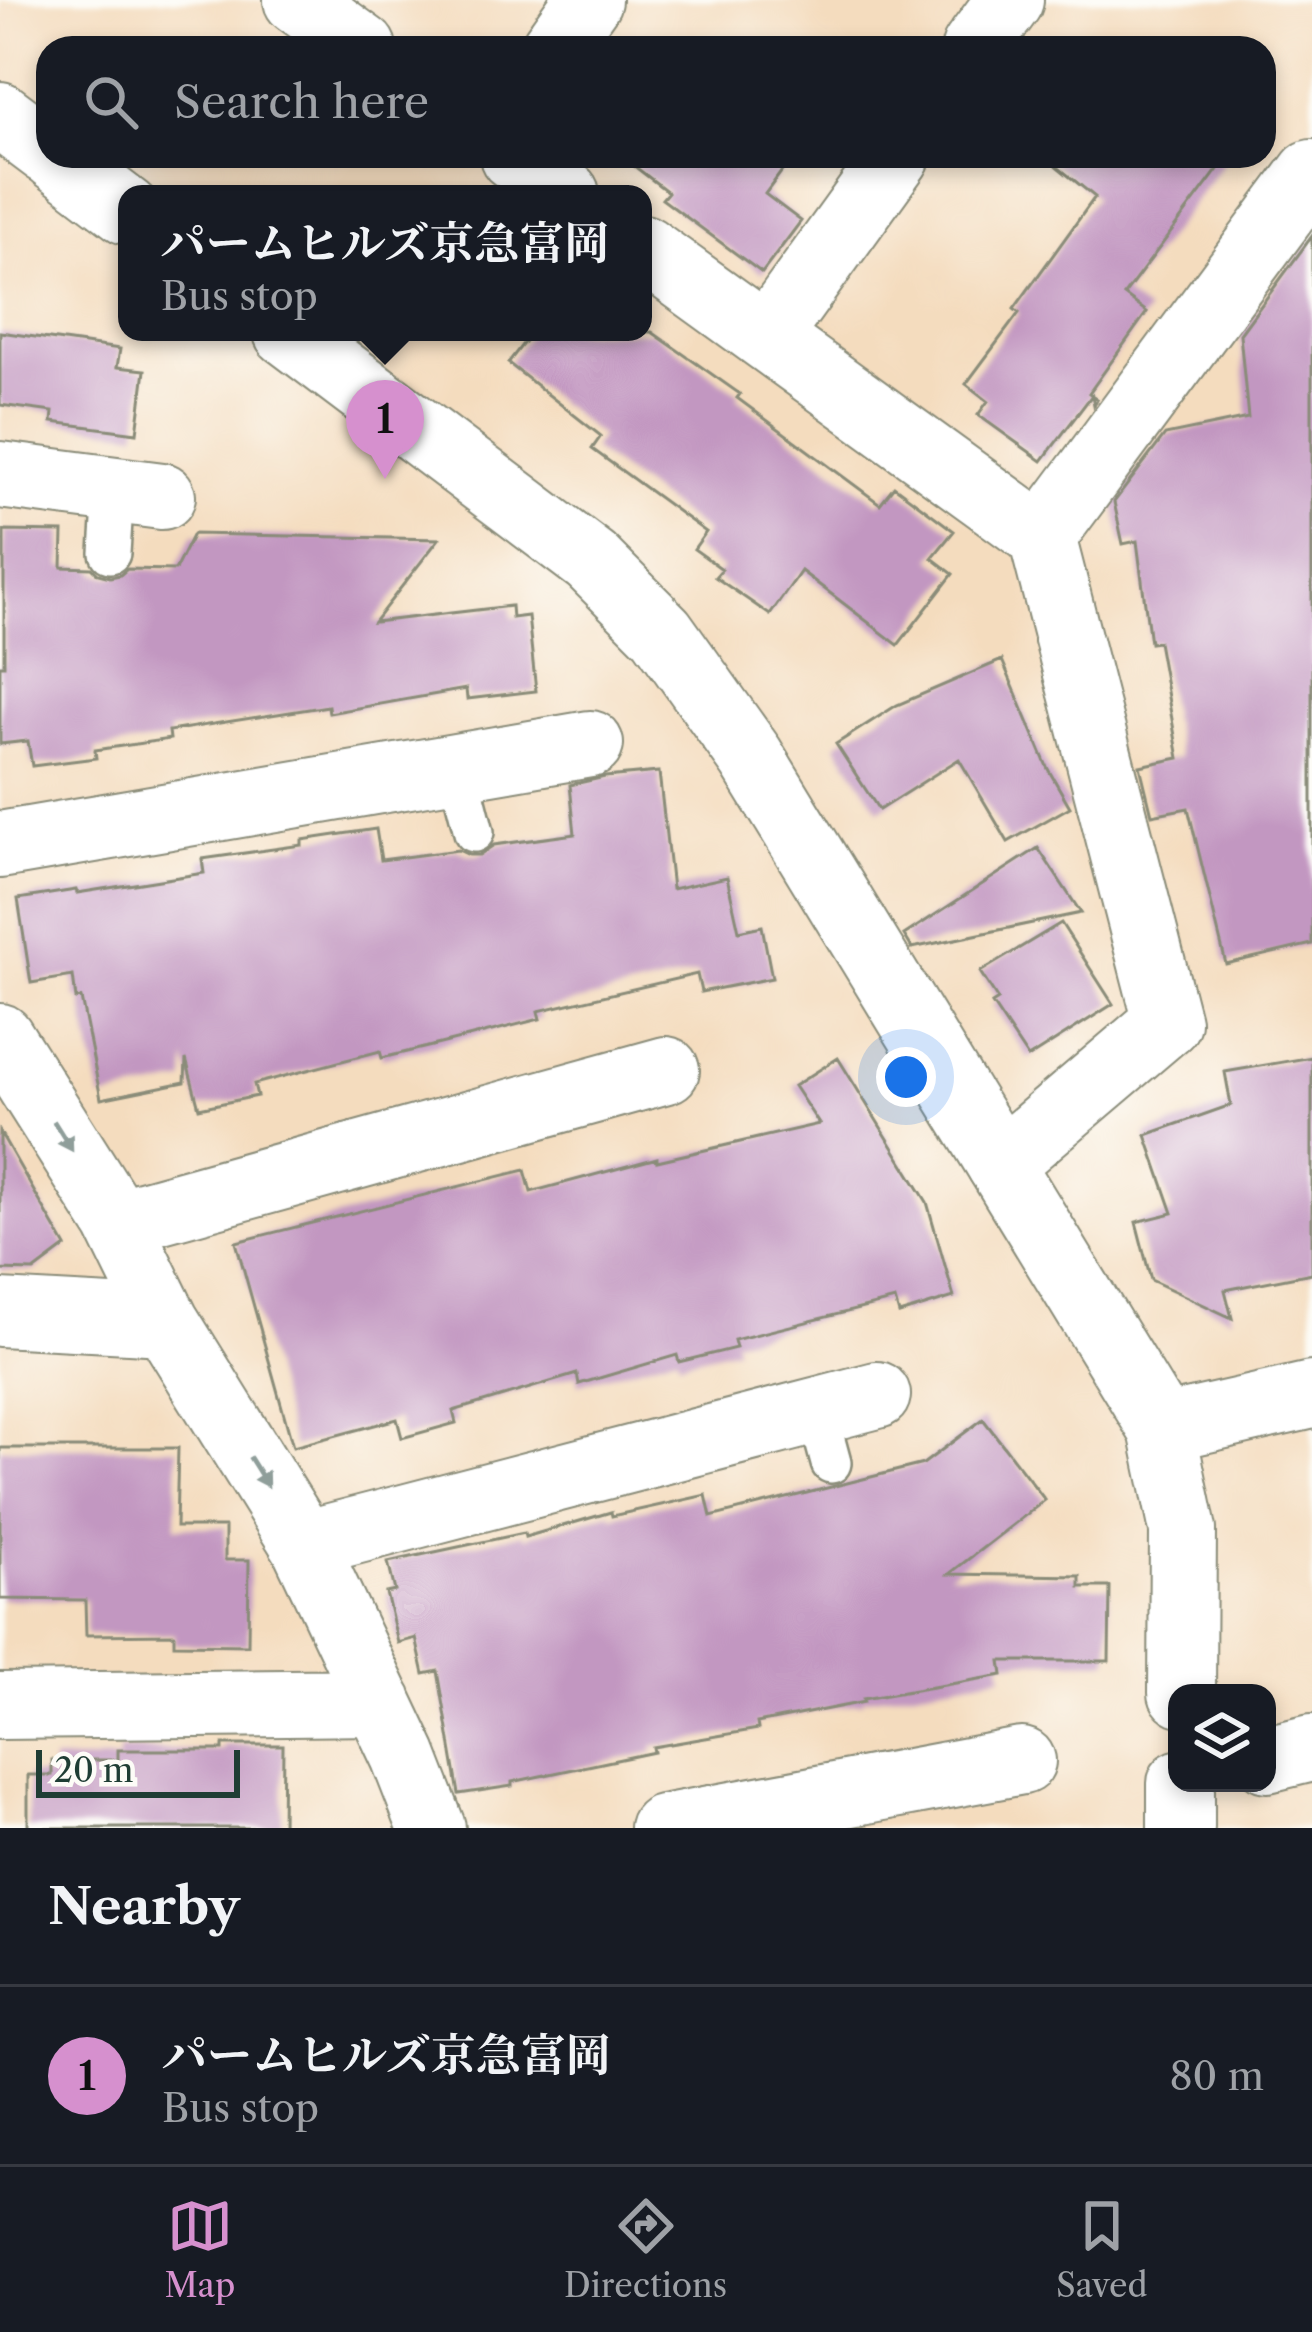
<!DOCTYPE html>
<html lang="en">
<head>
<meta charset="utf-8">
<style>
	:root { --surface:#171b24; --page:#20242c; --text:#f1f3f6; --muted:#9ea1a6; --line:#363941; --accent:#d690ce }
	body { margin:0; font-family:"Libre Caslon Text","Noto Serif JP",serif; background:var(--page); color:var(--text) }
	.controls { position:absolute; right:36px; bottom:36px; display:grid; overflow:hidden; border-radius:24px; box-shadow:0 6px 18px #0003 }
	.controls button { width:108px; height:108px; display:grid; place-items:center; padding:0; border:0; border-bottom:3px solid var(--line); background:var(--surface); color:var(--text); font:60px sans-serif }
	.scale { position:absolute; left:36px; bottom:30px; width:204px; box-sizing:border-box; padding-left:12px; border:6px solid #1f3d34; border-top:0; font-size:33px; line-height:42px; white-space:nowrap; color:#1f3d34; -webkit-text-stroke:9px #fdfcf7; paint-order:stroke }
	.you { position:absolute; left:906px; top:1077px; width:42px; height:42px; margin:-30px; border:9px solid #fff; border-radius:50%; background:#1a73e8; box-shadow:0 0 0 18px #1a73e833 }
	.badge { display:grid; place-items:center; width:78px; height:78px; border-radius:50%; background:var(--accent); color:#111; font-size:39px; font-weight:700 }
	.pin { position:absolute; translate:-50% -99px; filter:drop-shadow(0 3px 6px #0008) }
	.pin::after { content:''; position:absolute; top:63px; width:42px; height:36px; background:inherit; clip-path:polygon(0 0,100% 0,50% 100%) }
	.popup { position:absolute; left:118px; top:185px; width:534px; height:156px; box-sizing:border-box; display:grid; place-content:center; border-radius:24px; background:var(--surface); filter:drop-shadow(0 3px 9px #0005); font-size:39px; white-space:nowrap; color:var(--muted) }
	.popup b { font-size:45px; color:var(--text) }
	.popup::after { content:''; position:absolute; left:50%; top:100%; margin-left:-24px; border:24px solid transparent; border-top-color:var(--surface) }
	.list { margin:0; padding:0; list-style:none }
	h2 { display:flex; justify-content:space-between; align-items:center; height:156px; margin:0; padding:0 48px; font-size:51px }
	h2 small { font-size:39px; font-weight:400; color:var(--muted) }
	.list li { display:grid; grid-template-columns:78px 1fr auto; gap:36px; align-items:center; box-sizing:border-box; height:180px; padding:0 48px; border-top:3px solid var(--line) }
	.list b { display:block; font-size:45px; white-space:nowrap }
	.list p { margin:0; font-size:39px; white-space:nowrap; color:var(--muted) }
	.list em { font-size:39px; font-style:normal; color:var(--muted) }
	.icon { flex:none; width:66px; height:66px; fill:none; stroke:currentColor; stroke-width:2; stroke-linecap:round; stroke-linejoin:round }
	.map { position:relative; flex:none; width:1312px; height:1828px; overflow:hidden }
	.search { position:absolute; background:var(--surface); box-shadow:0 6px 18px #0003; left:36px; right:36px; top:36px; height:132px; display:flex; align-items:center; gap:30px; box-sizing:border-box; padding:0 42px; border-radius:36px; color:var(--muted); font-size:45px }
	.sheet { height:336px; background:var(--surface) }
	nav { display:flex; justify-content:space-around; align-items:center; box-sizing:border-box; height:168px; border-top:3px solid var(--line); background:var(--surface); font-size:33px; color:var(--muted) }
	nav a { display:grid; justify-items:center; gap:6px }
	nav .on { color:var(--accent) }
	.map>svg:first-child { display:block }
	.building { fill:#c297c1 }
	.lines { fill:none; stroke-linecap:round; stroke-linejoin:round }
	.lane-casing { stroke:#8a8c79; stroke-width:44 }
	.street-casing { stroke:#8a8c79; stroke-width:70 }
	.secondary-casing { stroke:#8a8c79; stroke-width:70 }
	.lane { stroke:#fff; stroke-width:39 }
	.street { stroke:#fff; stroke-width:66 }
	.secondary { stroke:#fff; stroke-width:66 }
	.oneway { fill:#8f9e9a }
</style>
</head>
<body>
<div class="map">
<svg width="1312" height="1828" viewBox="0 0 1312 1828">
	<rect width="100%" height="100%" fill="#fdfcf7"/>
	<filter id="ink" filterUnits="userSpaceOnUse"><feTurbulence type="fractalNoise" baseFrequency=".00833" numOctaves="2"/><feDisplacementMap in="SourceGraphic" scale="24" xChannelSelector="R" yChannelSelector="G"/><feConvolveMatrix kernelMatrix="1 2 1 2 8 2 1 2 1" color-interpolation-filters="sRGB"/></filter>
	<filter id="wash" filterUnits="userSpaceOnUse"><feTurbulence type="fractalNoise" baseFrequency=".004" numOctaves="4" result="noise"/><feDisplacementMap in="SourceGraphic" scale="48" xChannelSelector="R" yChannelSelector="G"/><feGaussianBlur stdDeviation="2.7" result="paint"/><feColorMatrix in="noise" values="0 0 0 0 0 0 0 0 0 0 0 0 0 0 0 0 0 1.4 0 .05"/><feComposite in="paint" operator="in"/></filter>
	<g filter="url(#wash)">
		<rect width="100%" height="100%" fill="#f4dcbe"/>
		<g id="blocks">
			<path class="building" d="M621 156H793L765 194 801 221 762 273 662 199 668 192Z
				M1044 156H1228L1124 295 1147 312 1089 393 1097 399 1094 405 1092 395 1042 461 978 415 988 401 966 384 1019 313 1014 309 1095 197Z
				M1312 236V944L1226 964 1188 808 1152 815 1140 766 1179 758 1158 642 1150 643 1137 541 1123 544 1114 502 1165 435 1248 418 1240 334Z
				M0 332 120 349 117 367 145 370 137 433 52 422 53 412 0 405Z
				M532 332H652L740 394 737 398 880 504 894 486 954 531 932 558 953 574 898 645 801 571 770 615 715 577 722 569 694 549 706 532 592 449 601 436 508 363Z
				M4 531 63 532 62 567 92 568 98 574 110 577 120 575 127 569 175 570 193 534 439 539 374 622 511 606 512 618 528 616 536 691 467 699 466 689 329 713 328 706 169 731 170 739 95 750 96 758 32 766 28 741 0 744V665H4Z
				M1002 660 1048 769 1070 807 1008 842 959 759 879 810 836 744 897 705Z
				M659 772 672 889 727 877 739 931 762 926 772 978 701 992 697 974 538 1011 540 1019 436 1045 382 1058 380 1051 254 1084 257 1096 199 1108 186 1059 185 1082 101 1099 81 998 76 999 73 976 31 983 18 899 76 890 77 893 204 873 202 859 302 845V840L376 829 381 860 458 850 469 855H479L494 845 575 834 570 785 605 777Z
				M1038 848 1081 913 912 948 904 935Z
				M1061 923 1113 1004 1028 1058 992 1004 998 1000 980 972Z
				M1312 1057V1273L1225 1290 1232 1318 1151 1280 1136 1222 1173 1213 1146 1135 1231 1105 1225 1072Z
				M838 1058 927 1202 954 1297 899 1314 895 1300 734 1340 736 1348 679 1362 677 1355 579 1384 577 1374 453 1411 456 1423 402 1438 397 1419 293 1447 236 1242 525 1170 531 1192 657 1158V1161L819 1124 794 1086Z
				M0 1132 66 1247 34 1271 0 1270Z
				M983 1419 1045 1500 949 1574 1080 1576V1587H1110L1109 1661H1001L1003 1675 863 1699 864 1702 757 1723 758 1729 653 1747 654 1752 512 1782V1786L459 1794 438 1671 424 1674 416 1638 398 1643 386 1593 395 1591 388 1562 524 1533 525 1537 611 1512 612 1516 706 1495 711 1517 923 1464Z
				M0 1448H178L176 1527H225V1560H249L248 1645 174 1644V1634L86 1635 85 1600 0 1599Z
				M223 1745H283L282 1828H28V1775H52V1760H118V1750H223Z"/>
		</g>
	</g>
	<g filter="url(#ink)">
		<use href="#blocks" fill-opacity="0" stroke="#8a8c79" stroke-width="3"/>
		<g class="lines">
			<defs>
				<path id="lane" d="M110 553 114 490
					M457 766 474 832
					M817 1411 831 1463"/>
				<path id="street" d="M297 0 363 48
					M554 48 588 0
					M975 48 1010 0
					M513 156 566 194
					M643 248 1042 537 1167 1022 1000 1164
					M767 336 897 156
					M0 475 162 496
					M1042 537 1312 173
					M0 845 590 744
					M0 1037 117 1222 166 1322 304 1544 404 1756 432 1828
					M117 1222 666 1070
					M0 1313 166 1322
					M304 1544 877 1395
					M0 1706 379 1702
					M1267 1759 1312 1748
					M663 1828 1022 1761"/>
				<path id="secondary" d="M0 115 48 151
					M55 156 127 211
					M287 332 591 561 662 632 751 757 1162 1429 1183 1530 1182 1693
					M1162 1429 1312 1395
					M1181 1783V1828"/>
			</defs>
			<use href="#lane" class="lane-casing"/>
			<use href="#street" class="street-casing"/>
			<use href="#secondary" class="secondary-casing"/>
			<use href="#lane" class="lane"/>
			<use href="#street" class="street"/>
			<use href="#secondary" class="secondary"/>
		</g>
		<defs><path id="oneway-solid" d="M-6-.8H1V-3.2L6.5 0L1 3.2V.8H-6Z" transform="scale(3)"/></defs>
		<g class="oneway">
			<use href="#oneway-solid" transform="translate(63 1136) rotate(58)"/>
			<use href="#oneway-solid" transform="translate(259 1472) rotate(58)"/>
		</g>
	</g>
</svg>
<div class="controls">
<button><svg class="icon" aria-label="layers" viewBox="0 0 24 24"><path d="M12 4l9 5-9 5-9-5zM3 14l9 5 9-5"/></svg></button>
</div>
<div class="scale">20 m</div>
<div class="you"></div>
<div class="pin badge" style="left:385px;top:479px">1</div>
<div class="popup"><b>パームヒルズ京急富岡</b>Bus stop</div>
<div class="search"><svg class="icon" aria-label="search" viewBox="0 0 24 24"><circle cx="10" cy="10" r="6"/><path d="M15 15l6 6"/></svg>Search here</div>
</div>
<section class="sheet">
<h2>Nearby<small></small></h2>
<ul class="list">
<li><span class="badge">1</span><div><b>パームヒルズ京急富岡</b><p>Bus stop</p></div><em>80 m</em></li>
</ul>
</section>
<nav>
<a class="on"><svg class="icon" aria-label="map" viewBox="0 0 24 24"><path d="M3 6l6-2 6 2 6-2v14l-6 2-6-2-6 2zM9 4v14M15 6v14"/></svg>Map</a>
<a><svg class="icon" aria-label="directions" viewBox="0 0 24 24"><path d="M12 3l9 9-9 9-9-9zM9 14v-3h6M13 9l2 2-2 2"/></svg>Directions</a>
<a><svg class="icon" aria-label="saved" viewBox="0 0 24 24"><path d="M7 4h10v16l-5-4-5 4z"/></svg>Saved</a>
</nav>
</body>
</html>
